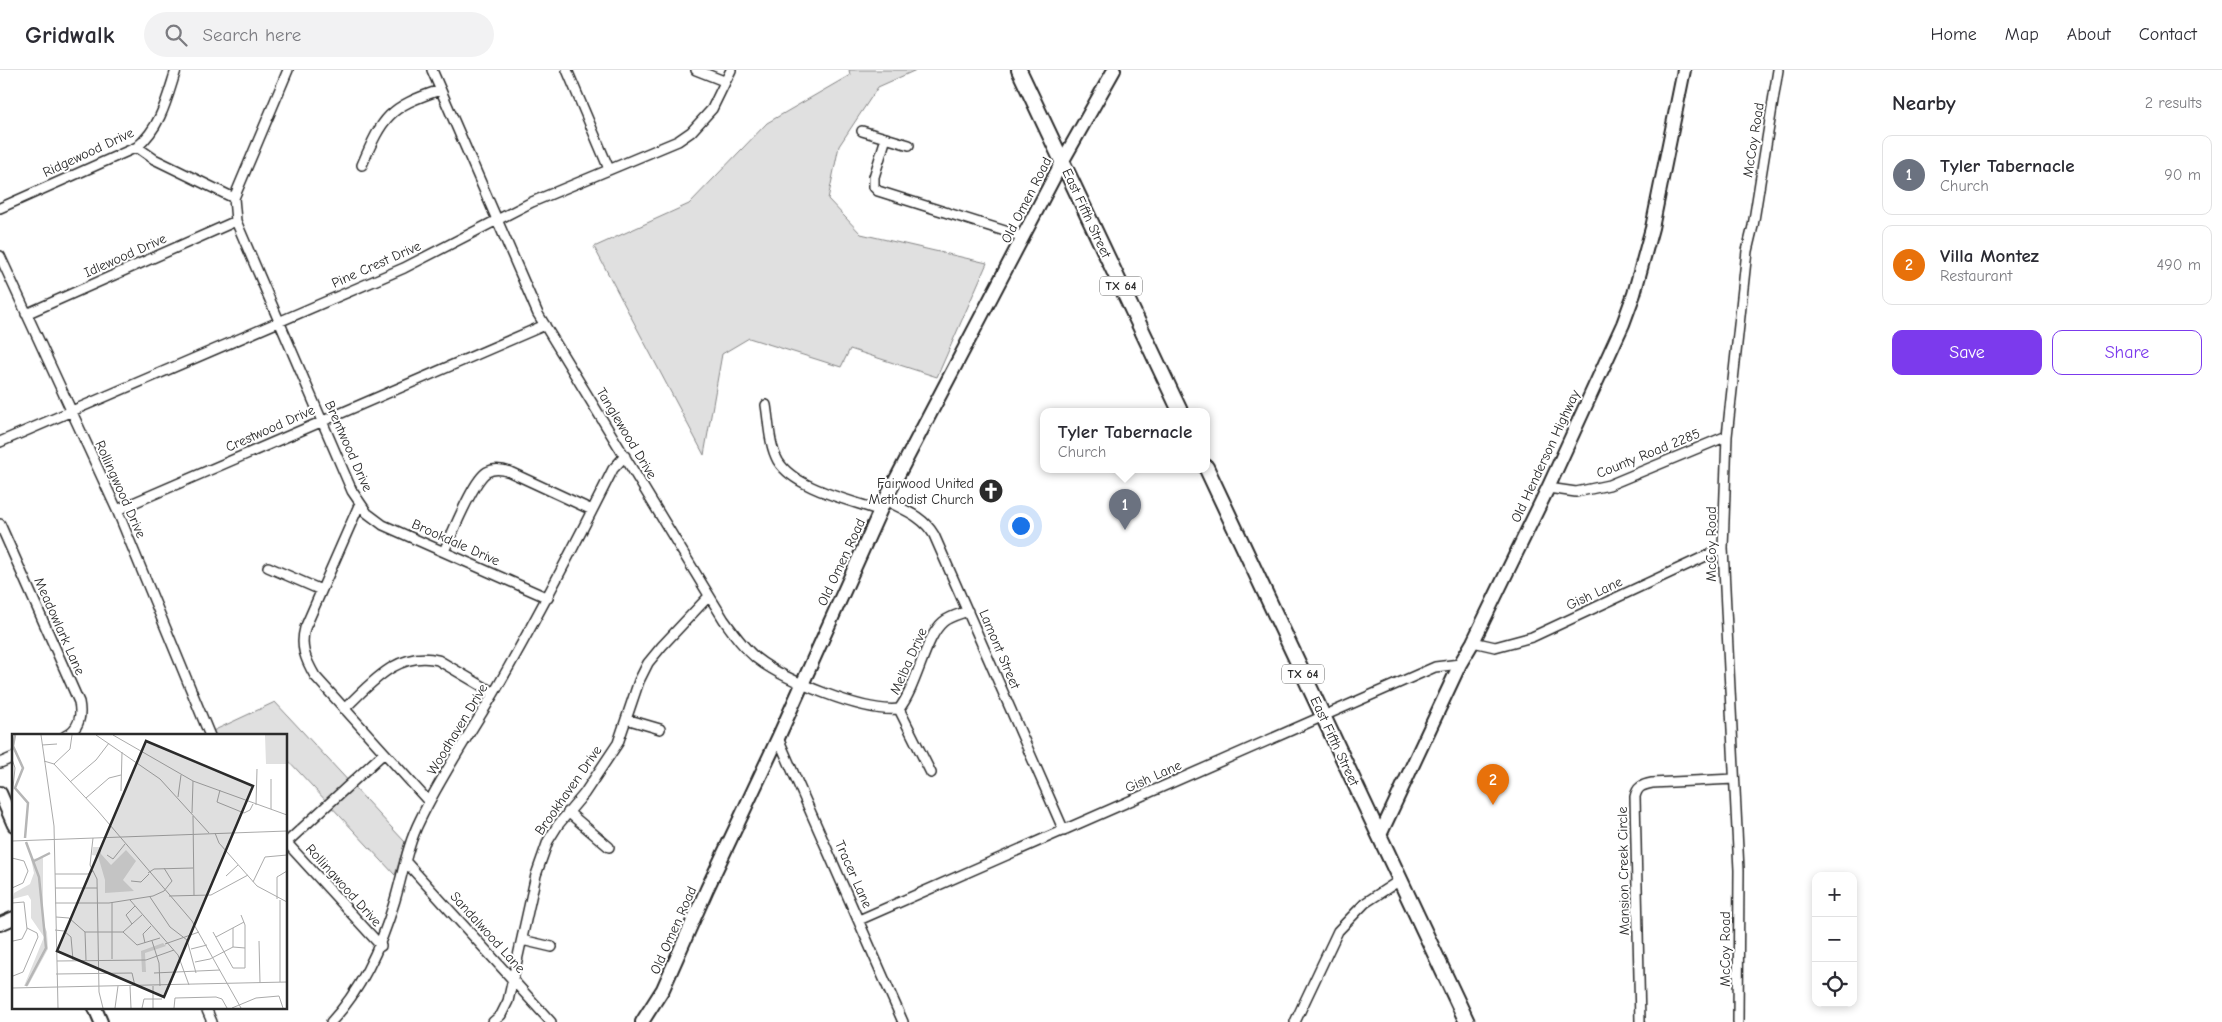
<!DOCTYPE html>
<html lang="en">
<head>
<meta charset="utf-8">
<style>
	:root { --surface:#fff; --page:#f2f2f3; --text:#2b2b33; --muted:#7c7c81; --line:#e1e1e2; --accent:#7c3aed }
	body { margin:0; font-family:"Comic Neue",sans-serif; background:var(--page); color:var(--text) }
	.controls { position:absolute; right:15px; bottom:15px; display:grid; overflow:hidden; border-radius:10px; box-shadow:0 2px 8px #0003 }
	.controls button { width:45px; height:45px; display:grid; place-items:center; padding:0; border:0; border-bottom:1px solid var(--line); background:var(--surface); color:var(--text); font:25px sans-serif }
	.you { position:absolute; left:1020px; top:455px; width:18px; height:18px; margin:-12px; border:4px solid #fff; border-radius:50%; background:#1a73e8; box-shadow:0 0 0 8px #1a73e833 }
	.badge { display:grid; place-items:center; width:32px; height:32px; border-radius:50%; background:var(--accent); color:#fff; font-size:16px; font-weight:700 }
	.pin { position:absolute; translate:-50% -41px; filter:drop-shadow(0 1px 2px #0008) }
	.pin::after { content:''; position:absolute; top:26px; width:18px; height:15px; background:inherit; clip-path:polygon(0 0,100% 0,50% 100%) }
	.popup { position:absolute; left:1040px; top:338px; width:170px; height:65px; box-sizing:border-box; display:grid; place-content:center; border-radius:10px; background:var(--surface); filter:drop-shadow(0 1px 4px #0005); font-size:16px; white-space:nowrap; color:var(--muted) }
	.popup b { font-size:19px; color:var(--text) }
	.popup::after { content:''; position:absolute; left:50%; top:100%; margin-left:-10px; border:10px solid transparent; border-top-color:var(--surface) }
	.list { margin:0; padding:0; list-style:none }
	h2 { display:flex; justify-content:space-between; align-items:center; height:65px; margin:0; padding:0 20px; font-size:21px }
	h2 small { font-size:16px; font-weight:400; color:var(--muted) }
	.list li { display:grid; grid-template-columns:32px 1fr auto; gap:15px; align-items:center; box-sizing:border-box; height:80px; margin:0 10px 10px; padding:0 10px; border:1px solid var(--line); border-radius:10px }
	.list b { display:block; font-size:19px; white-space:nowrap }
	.list p { margin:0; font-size:16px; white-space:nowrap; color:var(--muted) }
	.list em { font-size:16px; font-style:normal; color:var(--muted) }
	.actions { display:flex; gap:10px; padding:15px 20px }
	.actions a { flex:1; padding:11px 0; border:1px solid var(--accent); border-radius:10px; text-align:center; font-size:18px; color:var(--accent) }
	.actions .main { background:var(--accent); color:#fff }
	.icon { flex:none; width:28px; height:28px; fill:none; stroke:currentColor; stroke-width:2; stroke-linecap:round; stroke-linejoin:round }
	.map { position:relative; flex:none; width:1872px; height:952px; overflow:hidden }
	header { display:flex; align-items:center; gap:30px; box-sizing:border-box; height:70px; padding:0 25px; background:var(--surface); border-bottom:1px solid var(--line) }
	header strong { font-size:24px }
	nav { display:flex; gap:28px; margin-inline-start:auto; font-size:18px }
	.search { width:350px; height:45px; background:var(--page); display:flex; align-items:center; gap:12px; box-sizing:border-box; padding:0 18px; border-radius:28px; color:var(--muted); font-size:19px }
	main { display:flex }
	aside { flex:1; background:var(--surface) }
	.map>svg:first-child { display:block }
	.green { fill:#e0e0e0; stroke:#868686 }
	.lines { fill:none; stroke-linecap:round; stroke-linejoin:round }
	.street-casing { stroke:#2b2b2b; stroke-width:12 }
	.secondary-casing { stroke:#2b2b2b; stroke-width:16 }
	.primary-casing { stroke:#2b2b2b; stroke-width:18 }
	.street { stroke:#fff; stroke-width:9 }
	.secondary { stroke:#fff; stroke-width:12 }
	.primary { stroke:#fff; stroke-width:14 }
	.labels { text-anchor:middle; stroke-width:4; stroke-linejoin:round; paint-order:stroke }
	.shield { fill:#fff; stroke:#6b6b6b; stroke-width:1 }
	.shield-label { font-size:12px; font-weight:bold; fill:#2b2b2b }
	.street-label { font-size:14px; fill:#2b2b2b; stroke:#fff }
	.poi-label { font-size:14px; fill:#2b2b2b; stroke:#fff; text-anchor:end }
	.inset-river { fill:none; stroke:#b6b6b6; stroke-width:2.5 }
	.inset-road { fill:none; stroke:#aaa; stroke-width:1 }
	.view { fill:#2b2b2b; fill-opacity:0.15; stroke:#2b2b2b; stroke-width:2.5 }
	.inset-edge { fill:none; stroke:#2b2b2b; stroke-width:2.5 }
</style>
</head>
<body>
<header>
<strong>Gridwalk</strong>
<div class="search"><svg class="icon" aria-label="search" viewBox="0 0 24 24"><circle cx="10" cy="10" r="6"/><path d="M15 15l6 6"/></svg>Search here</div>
<nav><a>Home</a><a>Map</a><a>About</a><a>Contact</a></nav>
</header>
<main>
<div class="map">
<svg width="1872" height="952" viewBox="0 0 1872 952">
	<rect width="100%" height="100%" fill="#fff"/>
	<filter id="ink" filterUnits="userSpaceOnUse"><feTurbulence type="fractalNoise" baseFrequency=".02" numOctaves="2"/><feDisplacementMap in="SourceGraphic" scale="10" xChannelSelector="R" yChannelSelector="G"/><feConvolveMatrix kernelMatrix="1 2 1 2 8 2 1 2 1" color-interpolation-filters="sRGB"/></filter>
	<g filter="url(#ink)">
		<path class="green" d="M849 0H916L878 17 839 76 828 129 861 164 987 193 937 307 850 279 841 297 749 268 722 284 704 385 594 177 689 134 767 53 850 5Z
			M275 632 405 772 395 805 286 688V666H202Z"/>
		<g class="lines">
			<defs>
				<path id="street" d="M288 0 234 128 236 151 352 421 367 443 383 455 548 528
					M432 0 538 244 724 550C734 564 743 577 756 588 784 610 864 643 899 639
					M567 0 609 99
					M696 0 724 11
					M862 61 909 75
					M886 68 874 107V117L878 121 1024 167
					M137 77 154 89 234 128
					M362 95C383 46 389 37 440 20
					M0 138 137 77C161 57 167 28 176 0
					M0 186 117 440 210 666
					M26 244 236 151
					M766 335C769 353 769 375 778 391 795 419 851 430 881 441
					M0 372 404 198 532 132 678 71 691 62 712 39 731 0
					M1548 418 1576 422 1609 415 1727 366
					M885 430C904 440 923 446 934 465L1064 761
					M360 433 305 558C300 576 305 589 315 606L429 732
					M117 440 545 255
					M0 454 79 632C82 647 79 659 65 666
					M444 481C452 465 473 410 487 402 494 398 502 399 510 402L592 440
					M268 497 321 520
					M1473 572 1495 577 1532 567 1723 478
					M344 639C371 614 397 580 438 590L494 623
					M899 639C917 617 925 567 943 552 950 546 960 544 968 541
					M899 639 931 703
					M626 649 660 659
					M778 668 903 952
					M0 693 14 687
					M568 742 609 777
					M286 772 381 876
					M286 773 384 683
					M405 791 551 952
					M859 850 1435 597 1460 594
					M522 870 552 877
					M206 938 212 952
					M331 952C363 918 382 874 395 830 403 803 407 776 420 750 441 706 469 665 494 623 536 550 575 475 613 399L625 386
					M493 952 501 945 508 931 536 805 548 771 558 755 584 724 618 673 639 611 648 593 662 576 709 526
					M1295 952 1338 861 1365 833 1400 810
					M1640 952 1635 727C1637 717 1642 715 1652 713L1734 709
					M1738 952 1739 800 1723 478 1727 366 1747 181 1753 156 1778 0"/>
				<path id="secondary" d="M0 723 14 755
					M1380 765 1460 594 1473 572 1548 418 1623 254 1634 224 1652 158 1684 0
					M0 854 14 848
					M95 938 101 952
					M642 952 663 919 707 819 778 668 885 430 1062 92 1114 0"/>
				<path id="primary" d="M1019 0 1180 341
					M1206 397 1467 952"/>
			</defs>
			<use href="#street" class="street-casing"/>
			<use href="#secondary" class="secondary-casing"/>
			<use href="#primary" class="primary-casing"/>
			<use href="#street" class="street"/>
			<use href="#secondary" class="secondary"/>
			<use href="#primary" class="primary"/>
		</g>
	</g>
	<defs>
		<symbol id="church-disc" viewBox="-11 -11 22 22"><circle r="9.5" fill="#2b2b2b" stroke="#fff"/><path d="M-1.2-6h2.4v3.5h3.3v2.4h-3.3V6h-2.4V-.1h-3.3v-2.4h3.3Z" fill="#fff"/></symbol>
	</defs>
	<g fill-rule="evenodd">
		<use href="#church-disc" x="977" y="407" width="28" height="28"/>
	</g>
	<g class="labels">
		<g class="shield">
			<rect x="1100" y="206.5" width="42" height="19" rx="4"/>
			<rect x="1282" y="594.5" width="42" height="19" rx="4"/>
		</g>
		<g class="shield-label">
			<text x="1121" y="220">TX 64</text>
			<text x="1303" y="608">TX 64</text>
		</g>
		<g class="street-label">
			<text transform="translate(1753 70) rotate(-81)" y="5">McCoy Road</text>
			<text transform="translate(88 82) rotate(-25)" y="5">Ridgewood Drive</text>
			<text transform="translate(1026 130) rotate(-63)" y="5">Old Omen Road</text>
			<text transform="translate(1087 143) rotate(65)" y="5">East Fifth Street</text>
			<text transform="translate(125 185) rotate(-24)" y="5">Idlewood Drive</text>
			<text transform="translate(376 194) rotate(-24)" y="5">Pine Crest Drive</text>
			<text transform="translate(270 358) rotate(-24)" y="5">Crestwood Drive</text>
			<text transform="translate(627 363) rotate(59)" y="5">Tanglewood Drive</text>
			<text transform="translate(349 376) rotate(66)" y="5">Brentwood Drive</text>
			<text transform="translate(1648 383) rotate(-22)" y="5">County Road 2285</text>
			<text transform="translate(1545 386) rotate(-65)" y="5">Old Henderson Highway</text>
			<text transform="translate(121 419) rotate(66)" y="5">Rollingwood Drive</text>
			<text transform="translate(456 472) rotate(24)" y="5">Brookdale Drive</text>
			<text transform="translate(1711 474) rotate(-90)" y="5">McCoy Road</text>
			<text transform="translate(841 492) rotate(-65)" y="5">Old Omen Road</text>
			<text transform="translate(1594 523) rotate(-25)" y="5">Gish Lane</text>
			<text transform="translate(60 556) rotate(66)" y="5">Meadowlark Lane</text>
			<text transform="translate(1000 579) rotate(67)" y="5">Lamont Street</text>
			<text transform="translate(908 591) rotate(-66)" y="5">Melba Drive</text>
			<text transform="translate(457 659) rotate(-59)" y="5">Woodhaven Drive</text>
			<text transform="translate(1335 671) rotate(65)" y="5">East Fifth Street</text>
			<text transform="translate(1153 706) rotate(-24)" y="5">Gish Lane</text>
			<text transform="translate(568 720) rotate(-55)" y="5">Brookhaven Drive</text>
			<text transform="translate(1623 801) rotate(-91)" y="5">Mansion Creek Circle</text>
			<text transform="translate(854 804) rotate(66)" y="5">Tracer Lane</text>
			<text transform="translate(344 815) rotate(48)" y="5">Rollingwood Drive</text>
			<text transform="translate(673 860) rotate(-66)" y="5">Old Omen Road</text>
			<text transform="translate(488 862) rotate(48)" y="5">Sandalwood Lane</text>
			<text transform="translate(1725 879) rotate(-90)" y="5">McCoy Road</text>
		</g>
		<g class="poi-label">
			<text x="974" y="418">Fairwood United<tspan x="974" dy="16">Methodist Church</tspan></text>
		</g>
	</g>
	<g transform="translate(12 664)">
		<rect width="275" height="275" fill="#fff"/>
		<path d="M253 1H275V30H254ZM81 113H89V120L99 131 114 116 124 127 111 146 122 157 93 159V146L86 122 80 121ZM31 124V189L35 198 36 215 16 252H12L32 203 19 184V166L16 161 1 165 2 159 18 150 22 139 19 125ZM151 209 154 212 133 219 134 238H130L129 217Z" fill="#e0e0e0"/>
		<path class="inset-river" d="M3 1 1 12 11 34 3 54 16 69 13 104M22 127 38 119M14 252 34 214 27 143 14 108"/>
		<path class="inset-road" d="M29 1 42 92 46 274M84 1 148 45 197 99M101 1 181 47 275 81M30 11 45 10M0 25 3 34 0 63M32 27 42 30 86 77 180 187 229 274M42 30 58 15 60 1M58 48 84 26 97 9M208 56 205 68 232 79 238 76 241 70M109 57 110 18M166 63 169 41M74 64 97 44 109 41M244 71 245 35M259 75V45M180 79 181 47M181 82 182 161M203 99 207 109 245 152 275 168M81 104 78 131 85 145 87 258 91 274M0 107 275 97M95 121 101 125 113 110M0 124 12 127 16 137 11 149 0 154M152 134 160 147M0 137V263M136 139 142 135 181 134M43 140H76L81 137M214 142 226 131M119 147 129 148 137 140M241 148 253 123 275 121M43 154H85M157 162 199 161 236 141M138 163 158 193 175 206 184 239M265 165V143L275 137M118 166 166 221 177 251M268 166V248M100 168V225M0 169 12 168 15 195 10 205 1 207M43 169H97L141 162 152 157 160 147M44 183 57 184 73 198H111M120 190 114 181 123 172M221 194V213M43 196 52 197 59 203 61 226M73 198 74 226M111 198 125 211 148 204M111 198 130 181M201 198 221 234H233V191L229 181M204 203 232 188M140 207 147 229 148 252M247 207 248 249M133 209 131 200 139 192M153 210 187 198M179 215 195 211M45 227 134 226 162 216M183 228 198 225 221 213 233 214M142 239 208 236M44 240 120 239 123 252M1 242 11 238 26 203 25 199 15 194M118 252 119 274M141 252V274M0 254 275 248M103 274 106 252M130 274 132 265H150M162 274 163 264 204 263 210 265 215 274M220 274 244 264 267 262 271 274"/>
		<path class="view" d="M134 7 241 52 152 263 45 217Z"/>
		<rect width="275" height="275" class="inset-edge"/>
	</g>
</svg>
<div class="controls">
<button>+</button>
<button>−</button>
<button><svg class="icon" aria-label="locate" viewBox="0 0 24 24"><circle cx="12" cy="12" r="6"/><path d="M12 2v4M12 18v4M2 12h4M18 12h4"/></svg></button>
</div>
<div class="you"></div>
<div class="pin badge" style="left:1125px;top:460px;background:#6b7280">1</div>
<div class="popup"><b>Tyler Tabernacle</b>Church</div>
<div class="pin badge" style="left:1493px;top:735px;background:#e8710a">2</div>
</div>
<aside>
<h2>Nearby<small>2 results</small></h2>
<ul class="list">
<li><span class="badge" style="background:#6b7280">1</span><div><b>Tyler Tabernacle</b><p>Church</p></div><em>90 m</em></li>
<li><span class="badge" style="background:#e8710a">2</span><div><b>Villa Montez</b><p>Restaurant</p></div><em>490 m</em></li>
</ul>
<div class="actions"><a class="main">Save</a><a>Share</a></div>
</aside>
</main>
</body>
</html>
